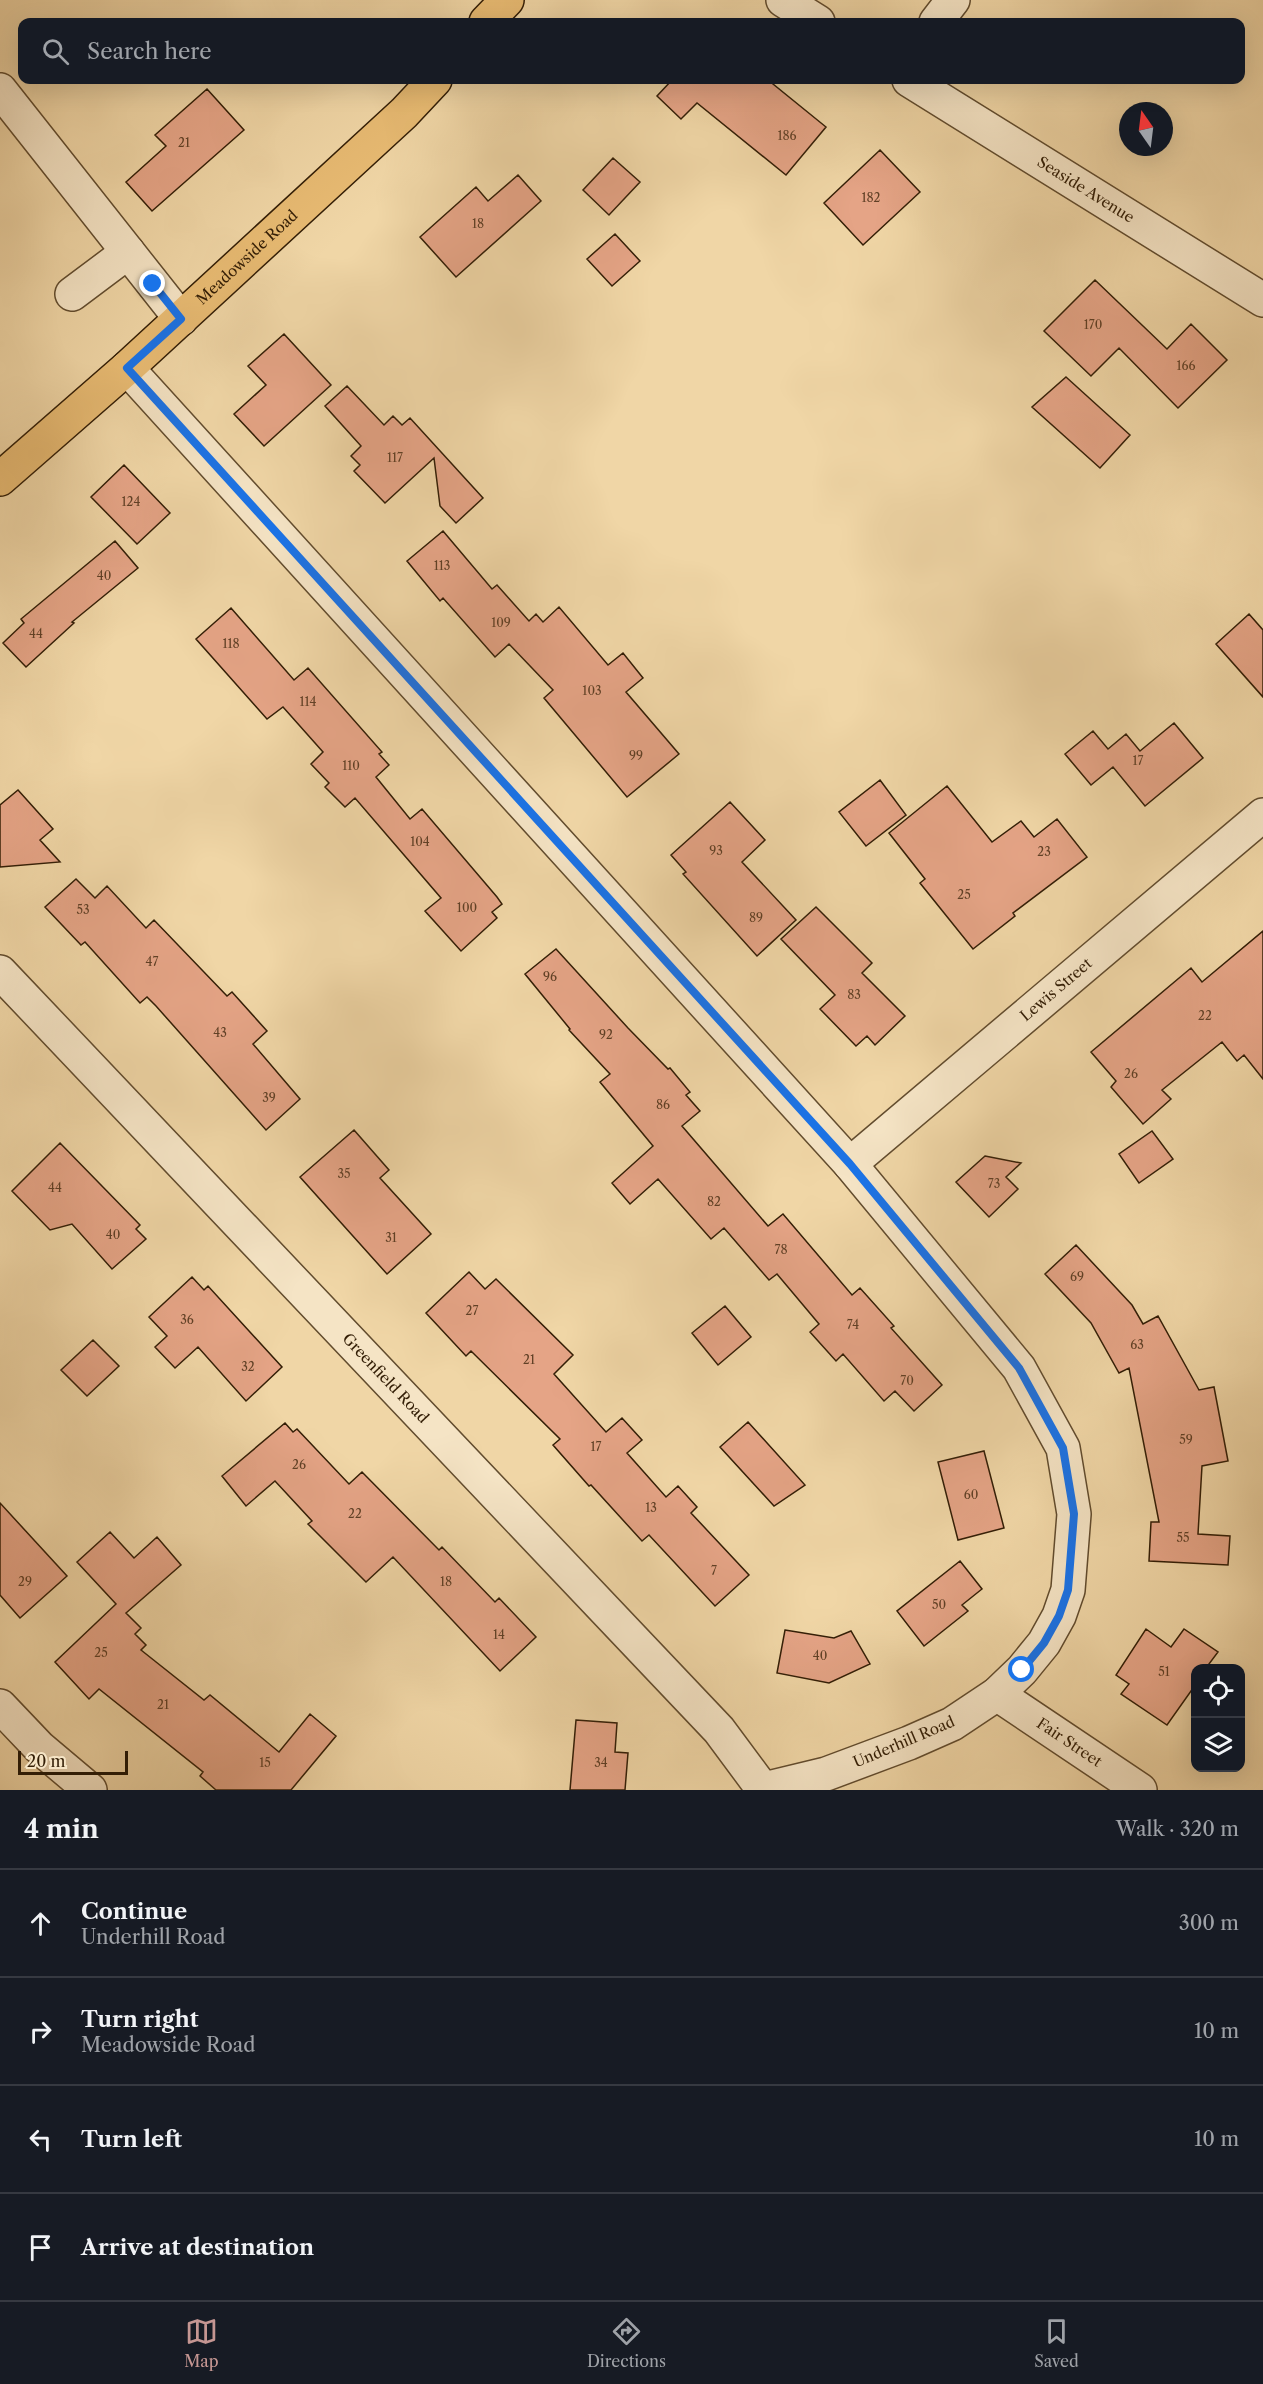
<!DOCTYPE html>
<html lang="en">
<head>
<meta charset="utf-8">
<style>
	:root { --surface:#171b24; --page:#20242c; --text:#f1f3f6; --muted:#9ea1a6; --line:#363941; --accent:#c59692 }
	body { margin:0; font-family:"Libre Caslon Text",serif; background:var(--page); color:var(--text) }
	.controls { position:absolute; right:18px; bottom:18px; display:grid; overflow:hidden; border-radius:12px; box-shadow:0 6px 24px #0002 }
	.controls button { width:54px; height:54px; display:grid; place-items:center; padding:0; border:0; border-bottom:2px solid var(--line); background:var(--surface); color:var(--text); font:30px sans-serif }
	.compass { position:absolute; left:1119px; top:102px; width:54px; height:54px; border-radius:50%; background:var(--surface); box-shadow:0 6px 24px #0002; rotate:346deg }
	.scale { position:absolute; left:18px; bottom:15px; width:110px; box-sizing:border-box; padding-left:6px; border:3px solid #331e06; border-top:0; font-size:16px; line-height:21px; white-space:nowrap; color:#331e06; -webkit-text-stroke:4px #f5e4c5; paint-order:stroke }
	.stop { position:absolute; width:18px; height:18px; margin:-14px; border:4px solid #1a73e8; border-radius:50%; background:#fff }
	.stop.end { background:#1a73e8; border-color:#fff; box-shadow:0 2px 6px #0008 }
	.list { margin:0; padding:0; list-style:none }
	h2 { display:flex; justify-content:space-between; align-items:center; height:78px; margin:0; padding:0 24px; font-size:26px }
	h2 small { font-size:20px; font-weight:400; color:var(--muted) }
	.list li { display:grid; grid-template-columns:39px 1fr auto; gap:18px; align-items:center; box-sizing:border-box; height:108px; padding:0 24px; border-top:2px solid var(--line) }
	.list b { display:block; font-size:22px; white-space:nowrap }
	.list p { margin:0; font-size:20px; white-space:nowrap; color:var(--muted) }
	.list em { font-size:20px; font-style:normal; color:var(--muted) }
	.icon { flex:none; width:33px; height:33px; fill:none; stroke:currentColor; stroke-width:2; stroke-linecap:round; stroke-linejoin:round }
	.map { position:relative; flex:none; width:1263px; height:1790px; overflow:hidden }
	.search { position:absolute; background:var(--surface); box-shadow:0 6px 24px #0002; left:18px; right:18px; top:18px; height:66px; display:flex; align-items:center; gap:15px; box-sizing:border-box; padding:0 21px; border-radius:12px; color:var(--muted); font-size:22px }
	.sheet { height:510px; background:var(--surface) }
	nav { display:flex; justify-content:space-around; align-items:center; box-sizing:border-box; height:84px; border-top:2px solid var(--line); background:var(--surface); font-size:16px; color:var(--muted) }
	nav a { display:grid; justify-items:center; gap:3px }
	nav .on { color:var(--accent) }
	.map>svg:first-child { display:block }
	.building { fill:#e5a486; stroke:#331e06; stroke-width:1.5 }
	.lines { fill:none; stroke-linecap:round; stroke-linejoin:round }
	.minor-casing { stroke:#624c2e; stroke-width:36 }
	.major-casing { stroke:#331e06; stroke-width:36 }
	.minor { stroke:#f5e4c5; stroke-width:33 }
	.major { stroke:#e8bb73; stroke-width:33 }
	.route { stroke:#1a73e8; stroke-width:8 }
	.labels { text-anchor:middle; stroke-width:4.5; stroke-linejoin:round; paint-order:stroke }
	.number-label { font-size:12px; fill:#604026 }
	.street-label { font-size:15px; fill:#331e06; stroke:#f5e4c5 }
</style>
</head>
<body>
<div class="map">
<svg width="1263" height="1790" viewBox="0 0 1263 1790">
	<rect width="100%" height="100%" fill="#f0d6a6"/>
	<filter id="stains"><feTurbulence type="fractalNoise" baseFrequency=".00333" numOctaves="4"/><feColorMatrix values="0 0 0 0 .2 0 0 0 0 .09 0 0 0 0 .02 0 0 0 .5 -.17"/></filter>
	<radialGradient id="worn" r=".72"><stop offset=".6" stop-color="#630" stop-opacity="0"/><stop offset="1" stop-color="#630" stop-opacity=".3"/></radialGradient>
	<path class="building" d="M672 80H768L826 127 786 175 697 103 681 119 657 96Z
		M207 89 244 130 152 211 126 182 166 146 155 135Z
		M880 150 920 192 863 245 824 203Z
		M613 158 640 182 609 215 583 190Z
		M518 175 541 201 456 277 420 237 476 187 488 201Z
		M615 234 640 261 612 286 587 259Z
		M1095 280 1167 349 1191 324 1227 360 1178 408 1119 348 1091 376 1044 331Z
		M284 334 331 385 264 446 234 414 266 385 248 366Z
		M1066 377 1130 435 1100 468 1032 407Z
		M347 386 384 425 393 416 402 425 410 418 483 498 456 523 440 506 434 458 385 503 354 471 360 465 351 456 361 446 325 406Z
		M124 465 170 513 137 544 91 497Z
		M443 531 492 589 497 585 529 621 536 614 543 622 559 607 608 665 623 653 643 678 626 692 679 754 627 797 544 698 553 690 509 644 495 657 443 598 440 601 407 561Z
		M115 541 138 568 72 622 74 623 26 667 3 643 24 623 21 619Z
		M231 608 294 680 308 668 382 752 379 754 389 765 376 777 410 819 422 809 497 897 502 904 492 912 497 918 461 951 425 911 441 898 355 798 345 807 325 787 329 783 311 764 323 752 283 707 267 719 196 639Z
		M1249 614 1263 630V697L1216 644Z
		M1174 723 1203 758 1145 806 1113 767 1091 785 1065 754 1093 731 1108 749 1126 734 1140 751Z
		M880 780 906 815 866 846 839 812Z
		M947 786 992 842 1021 821 1034 837 1057 819 1087 857 1013 913 1015 916 973 949 920 883 925 879 889 833Z
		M18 790 53 829 40 840 60 862 0 867V805Z
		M730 802 765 840 742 862 796 920 757 956 683 874 686 872 671 855Z
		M76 879 95 898 107 886 146 928 154 920 227 996 232 992 267 1031 253 1044 300 1099 266 1130 156 1006 147 997 140 1003 85 942 81 945 45 907Z
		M816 907 872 963 862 973 905 1016 875 1045 867 1036 856 1046 820 1009 835 995 781 939Z
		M1263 931V1079L1244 1055 1237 1061 1222 1042 1162 1090 1171 1099 1143 1124 1111 1087 1116 1081 1091 1052 1191 968 1202 982Z
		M556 949 628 1028 668 1069 670 1068 690 1092 686 1095 700 1111 682 1126 768 1226 783 1214 852 1295 860 1288 894 1326 891 1328 942 1385 914 1411 895 1391 884 1401 843 1354 836 1361 810 1332 819 1324 777 1274 769 1280 724 1228 711 1239 658 1179 630 1204 612 1183 653 1146 600 1082 610 1074 569 1030 570 1029 525 974Z
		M354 1130 389 1170 380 1178 431 1234 387 1274 300 1177Z
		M1152 1131 1173 1159 1139 1183 1119 1154Z
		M60 1143 140 1225 136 1229 146 1239 112 1269 72 1224 50 1230 12 1191Z
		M985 1156 1021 1163 1006 1177 1018 1189 989 1217 956 1182Z
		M1076 1245 1132 1305 1143 1324 1158 1316 1199 1390 1214 1387 1228 1461 1202 1466 1198 1534 1230 1536 1228 1565 1149 1561 1151 1522H1159L1129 1368 1119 1373 1091 1323 1045 1274Z
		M469 1272 485 1289 496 1279 573 1355 554 1374 606 1432 622 1418 642 1440 627 1453 666 1497 678 1486 697 1507 691 1513 749 1575 715 1606 649 1535 642 1541 591 1485 589 1486 553 1445 560 1439 471 1351 466 1356 426 1313Z
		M192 1277 204 1290 208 1286 282 1367 246 1401 198 1347 175 1368 155 1347 167 1336 149 1317Z
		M725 1306 751 1337 718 1365 692 1333Z
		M93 1340 119 1366 87 1396 61 1370Z
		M748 1422 805 1485 774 1506 720 1447Z
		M285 1423 293 1432 297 1429 349 1484 362 1472 439 1550 442 1547 495 1602 499 1598 536 1637 500 1671 393 1557 366 1582 308 1524 312 1521 275 1481 246 1506 222 1476Z
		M984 1451 1004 1528 958 1540 938 1462Z
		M0 1503 67 1576 20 1618 0 1595Z
		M110 1532 134 1558 157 1537 181 1565 126 1613 141 1628 135 1634 146 1645 141 1650 204 1700 210 1695 279 1752 310 1714 336 1736 291 1790H216L200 1776 203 1772 99 1689 89 1699 55 1662 116 1604 77 1562Z
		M960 1561 982 1589 962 1605 968 1611 924 1646 897 1611Z
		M1146 1629 1171 1647 1184 1629 1218 1652 1206 1668H1196V1684L1167 1725 1121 1694 1129 1684 1116 1675Z
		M785 1630 834 1638 851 1631 870 1664 829 1683 777 1673Z
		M576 1720 617 1723 615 1752 628 1753 625 1790H570Z"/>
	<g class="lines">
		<defs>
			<g id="minor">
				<path d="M783 0 818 22"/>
				<path d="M936 22 953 0"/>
				<path id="s1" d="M909 80 1263 300"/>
				<path d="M0 90 181 319"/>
				<path d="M72 294 128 252"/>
				<path d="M127 368 850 1164 1019 1368 1063 1448 1074 1514 1068 1590 1059 1616 1044 1643 1022 1670 997 1694 952 1724 909 1743 826 1774 760 1790"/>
				<path id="s2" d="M0 972 719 1730 762 1788"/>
				<path id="s3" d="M850 1164 1263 815"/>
				<path id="s4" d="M997 1694 1140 1790"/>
				<path d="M0 1706 39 1747 90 1790"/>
			</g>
			<g id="major">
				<path d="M486 22 507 0"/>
				<path id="s5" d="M0 479 127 368 404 113 435 80"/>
			</g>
		</defs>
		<use href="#minor" class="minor-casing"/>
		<use href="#major" class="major-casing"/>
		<use href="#minor" class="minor"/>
		<use href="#major" class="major"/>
	</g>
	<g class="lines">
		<path class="route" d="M153 284 181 319 127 368 850 1164 1019 1368 1063 1448 1074 1514 1068 1590 1059 1616 1044 1643 1022 1670"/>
	</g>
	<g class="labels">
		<g class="number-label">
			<text x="787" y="140">186</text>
			<text x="184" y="147">21</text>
			<text x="871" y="202">182</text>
			<text x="478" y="228">18</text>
			<text x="1093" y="329">170</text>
			<text x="1186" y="370">166</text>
			<text x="395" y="462">117</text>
			<text x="131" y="506">124</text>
			<text x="442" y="570">113</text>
			<text x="104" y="580">40</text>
			<text x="501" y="627">109</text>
			<text x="36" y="638">44</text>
			<text x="231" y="648">118</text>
			<text x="592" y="695">103</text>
			<text x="308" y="706">114</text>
			<text x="636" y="760">99</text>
			<text x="1138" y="765">17</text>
			<text x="351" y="770">110</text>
			<text x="420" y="846">104</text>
			<text x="716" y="855">93</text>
			<text x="1044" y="856">23</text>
			<text x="964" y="899">25</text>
			<text x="467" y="912">100</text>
			<text x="83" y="914">53</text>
			<text x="756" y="922">89</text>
			<text x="152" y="966">47</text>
			<text x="550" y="981">96</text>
			<text x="854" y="999">83</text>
			<text x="1205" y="1020">22</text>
			<text x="220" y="1037">43</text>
			<text x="606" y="1039">92</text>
			<text x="1131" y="1078">26</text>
			<text x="269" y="1102">39</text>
			<text x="663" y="1109">86</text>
			<text x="344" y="1178">35</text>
			<text x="994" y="1188">73</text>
			<text x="55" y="1192">44</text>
			<text x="714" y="1206">82</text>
			<text x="113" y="1239">40</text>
			<text x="391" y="1242">31</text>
			<text x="781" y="1254">78</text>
			<text x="1077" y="1281">69</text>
			<text x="472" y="1315">27</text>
			<text x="187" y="1324">36</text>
			<text x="853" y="1329">74</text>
			<text x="1137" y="1349">63</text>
			<text x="529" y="1364">21</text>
			<text x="248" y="1371">32</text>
			<text x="907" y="1385">70</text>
			<text x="1186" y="1444">59</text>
			<text x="596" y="1451">17</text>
			<text x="299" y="1469">26</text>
			<text x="971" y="1499">60</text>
			<text x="651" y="1512">13</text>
			<text x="355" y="1518">22</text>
			<text x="1183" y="1542">55</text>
			<text x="714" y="1575">7</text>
			<text x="25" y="1586">29</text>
			<text x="446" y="1586">18</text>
			<text x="939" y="1609">50</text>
			<text x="499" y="1639">14</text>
			<text x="101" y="1657">25</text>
			<text x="820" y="1660">40</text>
			<text x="1164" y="1676">51</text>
			<text x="163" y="1709">21</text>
			<text x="265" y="1767">15</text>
			<text x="601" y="1767">34</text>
		</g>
		<g class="street-label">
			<text dy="5" stroke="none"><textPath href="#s1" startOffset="208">Seaside Avenue</textPath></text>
			<text dy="5" stroke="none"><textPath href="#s5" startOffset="332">Meadowside Road</textPath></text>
			<text dy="5" stroke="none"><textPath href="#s3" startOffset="270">Lewis Street</textPath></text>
			<text dy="5" stroke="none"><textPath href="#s2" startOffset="560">Greenfield Road</textPath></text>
			<text transform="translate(904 1742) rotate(-23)" y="5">Underhill Road</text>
			<text dy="5" stroke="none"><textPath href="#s4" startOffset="87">Fair Street</textPath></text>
		</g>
	</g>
	<rect width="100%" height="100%" filter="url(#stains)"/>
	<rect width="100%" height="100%" fill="url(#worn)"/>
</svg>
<div class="controls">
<button><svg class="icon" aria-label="locate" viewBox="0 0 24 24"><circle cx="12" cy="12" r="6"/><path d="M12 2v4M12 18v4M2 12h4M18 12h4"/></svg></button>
<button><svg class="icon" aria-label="layers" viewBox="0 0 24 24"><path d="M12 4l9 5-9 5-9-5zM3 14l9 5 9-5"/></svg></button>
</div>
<svg class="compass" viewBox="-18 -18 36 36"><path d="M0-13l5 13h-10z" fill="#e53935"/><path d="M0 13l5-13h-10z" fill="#9ea1a6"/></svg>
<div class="scale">20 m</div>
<div class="stop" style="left:1022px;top:1670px"></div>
<div class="stop end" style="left:153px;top:284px"></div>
<div class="search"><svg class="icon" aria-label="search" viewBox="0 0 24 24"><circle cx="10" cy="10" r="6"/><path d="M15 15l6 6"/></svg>Search here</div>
</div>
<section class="sheet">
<h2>4 min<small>Walk · 320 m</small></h2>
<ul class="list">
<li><svg class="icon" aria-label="ahead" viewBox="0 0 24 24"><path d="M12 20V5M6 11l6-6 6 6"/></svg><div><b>Continue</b><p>Underhill Road</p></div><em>300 m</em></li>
<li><svg class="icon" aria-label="right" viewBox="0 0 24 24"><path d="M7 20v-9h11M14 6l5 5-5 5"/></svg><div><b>Turn right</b><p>Meadowside Road</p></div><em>10 m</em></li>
<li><svg class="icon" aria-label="left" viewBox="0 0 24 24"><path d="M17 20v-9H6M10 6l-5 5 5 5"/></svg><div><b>Turn left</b></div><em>10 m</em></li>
<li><svg class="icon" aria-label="arrive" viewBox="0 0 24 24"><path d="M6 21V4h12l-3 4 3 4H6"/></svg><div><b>Arrive at destination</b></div></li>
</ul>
</section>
<nav>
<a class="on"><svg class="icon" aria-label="map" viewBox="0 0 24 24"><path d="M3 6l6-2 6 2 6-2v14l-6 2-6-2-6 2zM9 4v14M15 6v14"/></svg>Map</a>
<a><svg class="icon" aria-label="directions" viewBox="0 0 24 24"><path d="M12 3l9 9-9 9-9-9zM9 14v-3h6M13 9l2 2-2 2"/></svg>Directions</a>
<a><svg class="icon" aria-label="saved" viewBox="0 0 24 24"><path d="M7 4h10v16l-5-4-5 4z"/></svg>Saved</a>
</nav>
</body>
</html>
